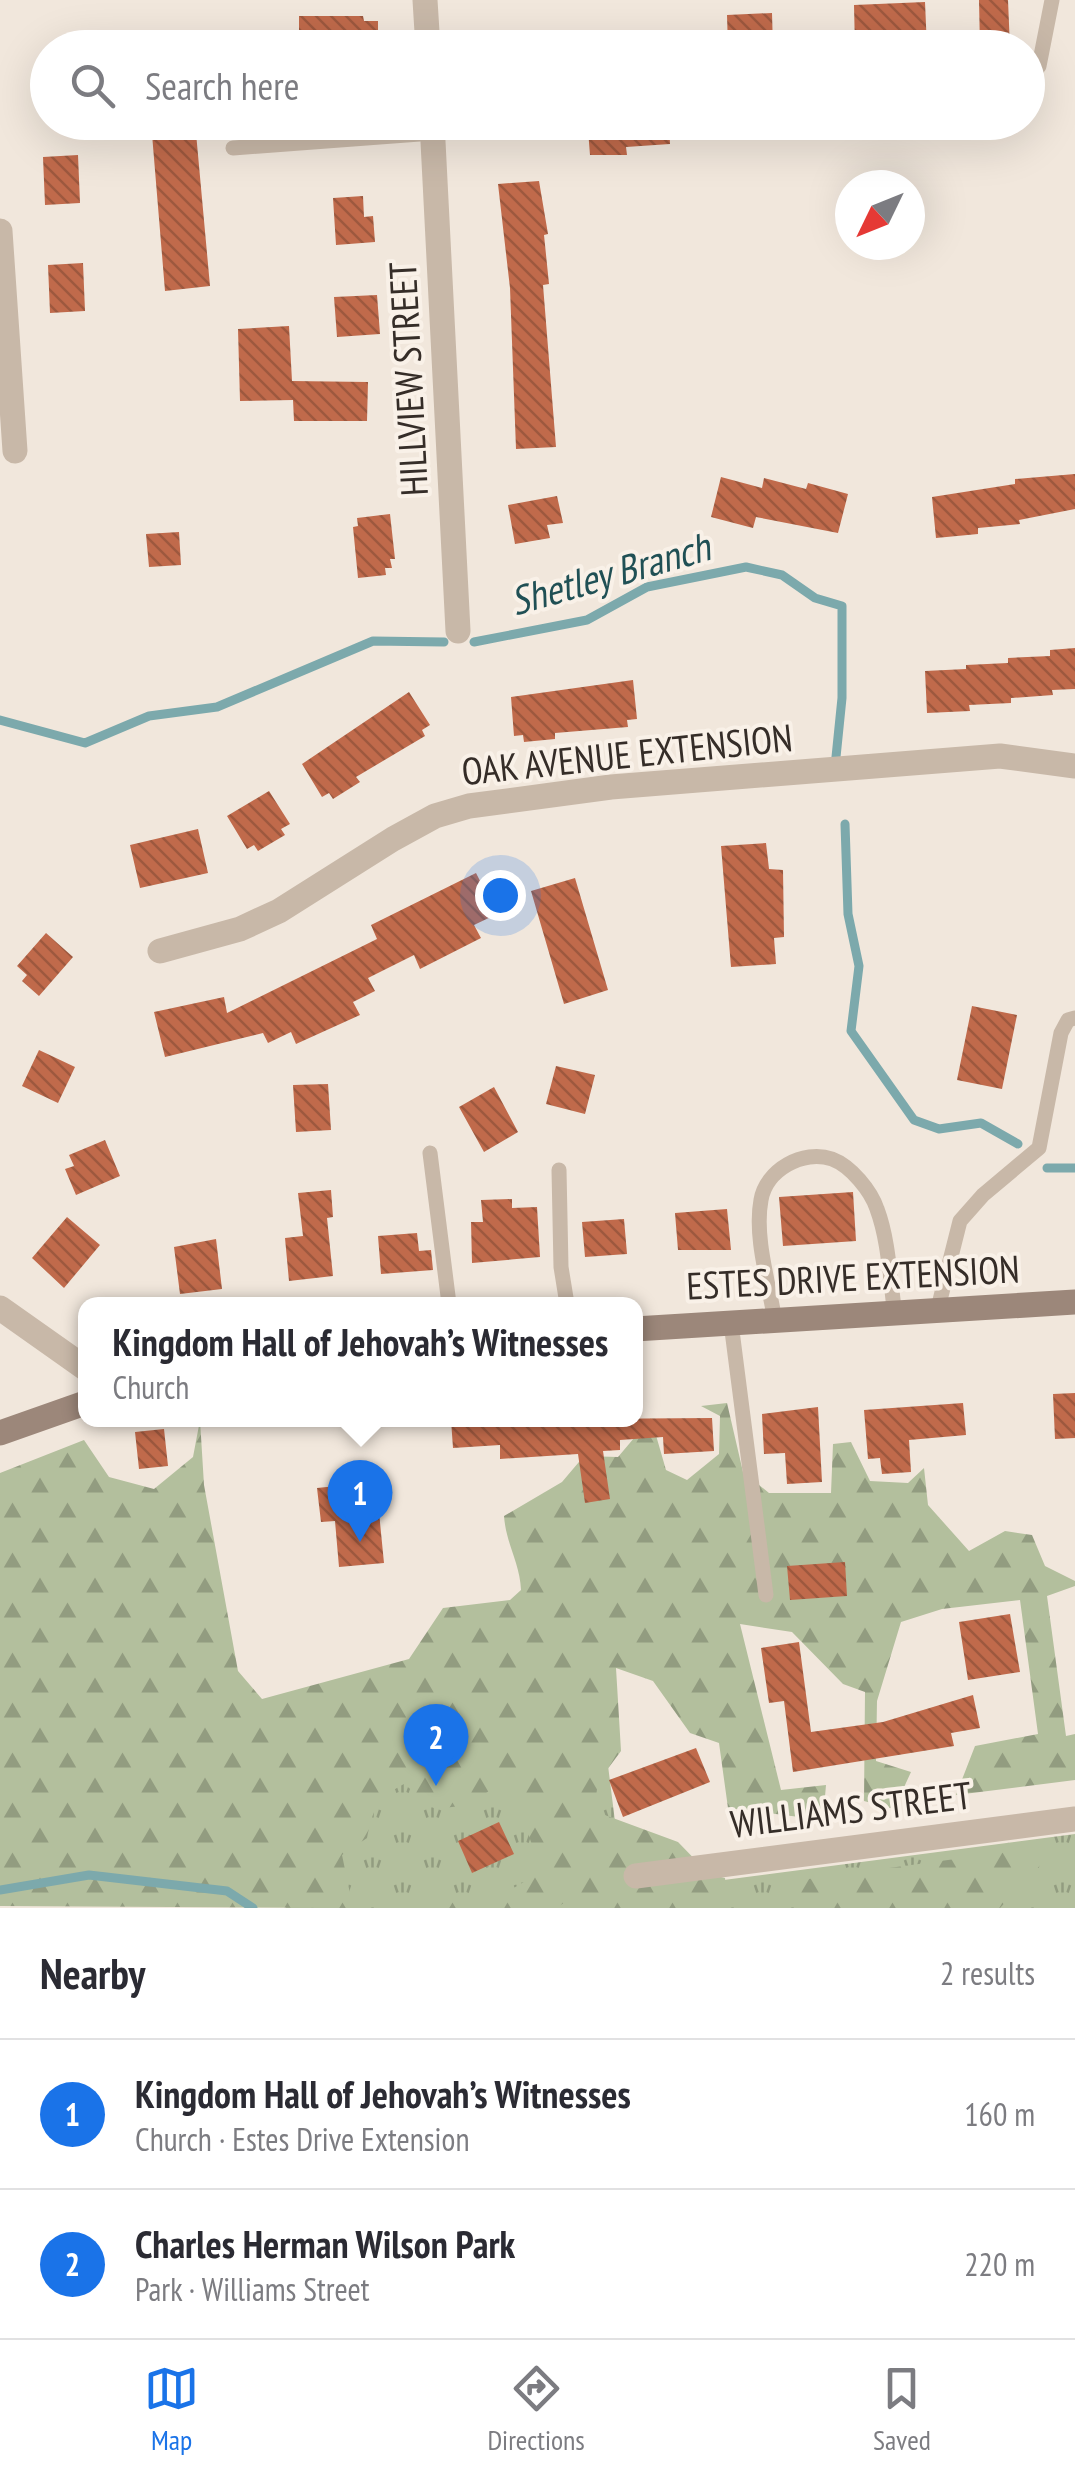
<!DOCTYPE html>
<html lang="en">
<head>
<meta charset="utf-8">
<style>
	:root { --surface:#fff; --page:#f2f2f3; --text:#2b2b33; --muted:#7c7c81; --line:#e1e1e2; --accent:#1a73e8 }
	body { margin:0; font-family:"PT Sans Narrow",sans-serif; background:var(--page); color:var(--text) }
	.compass { position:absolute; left:835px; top:170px; width:90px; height:90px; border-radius:50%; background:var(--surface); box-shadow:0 10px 40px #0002; rotate:227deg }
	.you { position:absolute; left:500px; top:895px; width:35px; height:35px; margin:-25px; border:8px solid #fff; border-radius:50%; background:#1a73e8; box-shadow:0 0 0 15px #1a73e833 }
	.badge { display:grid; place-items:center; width:65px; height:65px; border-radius:50%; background:var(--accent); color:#fff; font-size:32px; font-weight:700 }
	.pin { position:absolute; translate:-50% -82px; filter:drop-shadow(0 2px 5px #0008) }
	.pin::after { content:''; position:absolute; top:52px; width:35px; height:30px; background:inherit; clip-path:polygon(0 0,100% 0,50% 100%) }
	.popup { position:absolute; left:78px; top:1297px; width:565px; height:130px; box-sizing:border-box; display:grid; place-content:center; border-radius:20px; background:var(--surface); filter:drop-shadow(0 2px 8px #0005); font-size:32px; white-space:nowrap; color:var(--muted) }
	.popup b { font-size:38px; color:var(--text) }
	.popup::after { content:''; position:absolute; left:50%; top:100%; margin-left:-20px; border:20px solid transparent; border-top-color:var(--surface) }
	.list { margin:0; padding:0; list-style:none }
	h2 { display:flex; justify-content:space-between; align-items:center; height:130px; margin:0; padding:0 40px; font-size:42px }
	h2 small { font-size:32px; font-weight:400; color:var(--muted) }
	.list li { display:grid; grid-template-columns:65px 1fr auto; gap:30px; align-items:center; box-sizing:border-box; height:150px; padding:0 40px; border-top:2px solid var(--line) }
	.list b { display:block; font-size:38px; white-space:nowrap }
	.list p { margin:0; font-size:32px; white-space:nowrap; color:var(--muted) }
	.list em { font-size:32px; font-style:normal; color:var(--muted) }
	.icon { flex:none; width:55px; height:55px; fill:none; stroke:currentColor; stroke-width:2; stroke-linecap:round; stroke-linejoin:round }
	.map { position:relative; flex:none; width:1075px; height:1908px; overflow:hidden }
	.search { position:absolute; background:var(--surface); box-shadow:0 10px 40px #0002; left:30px; right:30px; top:30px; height:110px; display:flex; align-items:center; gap:25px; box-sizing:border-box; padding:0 35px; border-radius:55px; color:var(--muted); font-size:38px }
	.sheet { height:430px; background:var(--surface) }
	nav { display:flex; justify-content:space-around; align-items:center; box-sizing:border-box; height:140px; border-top:2px solid var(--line); background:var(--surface); font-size:28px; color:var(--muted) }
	nav a { display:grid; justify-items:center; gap:5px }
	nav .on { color:var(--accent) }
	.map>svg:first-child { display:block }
	.grass { fill:url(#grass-tufts) }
	.forest { fill:url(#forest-firs) }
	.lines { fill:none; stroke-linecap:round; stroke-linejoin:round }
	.stream { stroke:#7ca9ac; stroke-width:9 }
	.building { fill:url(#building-back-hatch) }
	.lane { stroke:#c8b8a8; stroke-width:15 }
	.street { stroke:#c8b8a8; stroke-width:25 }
	.secondary { stroke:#9c877a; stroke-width:25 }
	.labels { text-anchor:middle; stroke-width:8; stroke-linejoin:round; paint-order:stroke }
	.street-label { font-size:38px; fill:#352d28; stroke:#f9f1e8 }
	.water-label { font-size:40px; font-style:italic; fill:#205055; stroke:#f9f1e8 }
</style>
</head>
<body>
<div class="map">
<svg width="1075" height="1908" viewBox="0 0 1075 1908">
	<defs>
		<pattern id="grass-tufts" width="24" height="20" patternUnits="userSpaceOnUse" patternTransform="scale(2.5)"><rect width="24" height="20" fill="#b3bf9d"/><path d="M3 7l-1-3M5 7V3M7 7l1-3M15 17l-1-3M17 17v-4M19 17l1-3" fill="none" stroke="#929c80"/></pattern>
		<pattern id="forest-firs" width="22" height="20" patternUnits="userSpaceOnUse" patternTransform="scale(2.5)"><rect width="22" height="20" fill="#b3bf9d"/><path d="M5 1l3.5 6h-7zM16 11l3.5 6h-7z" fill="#929c80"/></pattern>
		<pattern id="building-back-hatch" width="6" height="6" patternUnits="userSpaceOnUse" patternTransform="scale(2.5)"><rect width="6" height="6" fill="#c06a4b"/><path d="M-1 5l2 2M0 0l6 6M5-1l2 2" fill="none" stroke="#9d583e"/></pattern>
	</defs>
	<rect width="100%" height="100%" fill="#f1e7dc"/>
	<path class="grass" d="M595 1662 624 1893 1075 1834V1908H286L252 1737Z"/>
	<path class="forest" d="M727 1403 743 1472 769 1493H831L833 1444 851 1442 870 1481 908 1483 924 1468 928 1505 969 1551 1005 1531 1032 1535 1045 1566 1075 1581V1586L1047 1596 1066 1736 1075 1734V1780L956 1795 975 1746 1038 1734 1020 1600 942 1609 901 1622 877 1701 876 1761 911 1772 894 1809 864 1801 865 1692 843 1684 792 1632 740 1624 781 1790 826 1785 823 1820 728 1808 719 1743 690 1733 653 1681 616 1668 621 1751 598 1782 594 1811 678 1842 709 1874 725 1878 726 1889 712 1888 710 1908H585L592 1902 573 1897 556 1908H406L405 1902C441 1900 465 1888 500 1896L541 1872 513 1788 496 1786 469 1805 435 1809 404 1784C377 1798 373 1809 367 1838L342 1855 353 1908 0 1906V1473L84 1440 109 1477 154 1489 193 1457 200 1420 204 1485 238 1671 262 1699 409 1659 443 1608 510 1600 521 1590C520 1563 506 1544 504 1516L562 1482 584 1456 618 1457 651 1418 666 1470 687 1480 719 1454 720 1416 701 1406Z
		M1044 1847 1047 1858 1000 1908H797L783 1896 786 1882Z"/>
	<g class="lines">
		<path class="stream" d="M474 642 587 620 647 587 746 567 782 575 815 598 842 606V698L836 757
			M0 720 85 743 149 716 217 707 373 641 444 642
			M845 824 848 914 859 966 851 1031 914 1120 939 1129 981 1123 1018 1144
			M1047 1168H1075
			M0 1890 89 1875 227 1891 253 1908"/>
	</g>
	<path class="building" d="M979 0H1008L1010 48H980Z
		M925 2 927 48H855L854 5Z
		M772 13 773 48H728L727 15Z
		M299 16H363L364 21H378V48H299Z
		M151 122H195L210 286 165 291Z
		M606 122H669L670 144 626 147 627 155H590L588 130 606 129Z
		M78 155 80 203 45 205 43 157Z
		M539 181 548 234 544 235 549 284 543 285 556 447 516 449 510 288 498 184Z
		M363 196 364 217 373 216 375 242 336 245 333 198Z
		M83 263 85 311 50 313 48 265Z
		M377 295 380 334 337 337 334 297Z
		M289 326 292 381 368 382 367 421H294L293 400 240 401 238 329Z
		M1075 474V509L1019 520 1020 524 978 528V534L936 538 932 497 1015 484V479Z
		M721 477 762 488 764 478 806 489 808 483 848 494 838 533 756 517 753 528 711 517Z
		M557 496 563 523 547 525 550 538 515 544 508 505Z
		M390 514 395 559H390L392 568H385L386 575 358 578 353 527 358 526 357 518Z
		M179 532 181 565 149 567 146 534Z
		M1075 648V689L1052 690 1053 695 1011 698V703L969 705 970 711 927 713 925 671 966 669V665L1008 663V658L1050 656V650Z
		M633 680 637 719 627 720 628 727 555 733V739L524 742 523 735 514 736 511 697Z
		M409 692 430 725 422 730 425 736 356 777 360 782 333 799 329 793 322 797 302 764Z
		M269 791 290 824 281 829 285 835 258 851 254 845 247 849 227 816Z
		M198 829 208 873 140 888 130 845Z
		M766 843 769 869 783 870 784 937 774 938 776 964 731 967 721 846Z
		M476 873 497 914 474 925 481 938 420 969 414 955 368 978 375 991 353 1002 360 1015 296 1044 291 1032 268 1043 263 1033 165 1057 154 1012 224 997 227 1013 377 939 371 925Z
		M575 878 608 990 564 1004 531 891Z
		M46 933 73 957 39 996 22 981 27 975 17 966Z
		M972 1006 1017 1015 1002 1089 957 1080Z
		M39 1050 75 1067 58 1103 22 1086Z
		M556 1066 595 1075 585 1114 546 1104Z
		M328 1084 331 1130 296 1132 293 1085Z
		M494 1087 518 1132 484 1152 459 1107Z
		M105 1140 120 1176 76 1195 65 1169 74 1166 69 1155Z
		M331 1190 333 1217 327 1218 333 1276 289 1281 285 1238 303 1236 298 1193Z
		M853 1192 856 1241 783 1246 779 1197Z
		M512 1199V1208L537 1207 540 1257 472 1263 471 1222H483L481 1200Z
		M727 1209 731 1250H678L675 1213Z
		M67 1217 100 1245 64 1288 32 1258Z
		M624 1219 627 1254 585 1257 582 1222Z
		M417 1233 419 1251 431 1250 433 1270 381 1274 378 1236Z
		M216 1239 222 1289 180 1294 174 1247Z
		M1075 1393V1438L1055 1439 1053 1394Z
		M963 1403 966 1435 909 1440 911 1472 882 1474 880 1458 868 1459 864 1410Z
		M818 1407 822 1482 787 1484 785 1453 764 1454 762 1414Z
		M712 1418 714 1451 664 1454 663 1437 620 1440V1450L603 1451 610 1499 585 1503 578 1454 500 1459V1445L453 1448 451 1420Z
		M164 1429 168 1466 139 1469 135 1432Z
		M376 1482 384 1563 339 1567 335 1521 321 1522 317 1488Z
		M845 1562 847 1596 790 1600 787 1566Z
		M1010 1614 1020 1672 968 1680 959 1622Z
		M799 1642 811 1732 883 1722 973 1695 980 1728 951 1733 954 1746 793 1772 784 1701 769 1703 761 1648Z
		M696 1748 710 1782 623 1817 609 1780Z
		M499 1822 514 1854 472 1873 458 1841Z"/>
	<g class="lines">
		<path class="lane" d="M1028 80 1039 66 1052 0
			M233 148 433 133
			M430 1153 449 1304
			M559 1170 561 1267 567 1304
			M937 1312 960 1221 983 1195 1039 1148 1061 1033 1068 1020 1075 1018
			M775 1321C769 1284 754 1237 761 1200 766 1170 803 1149 832 1159 851 1166 871 1191 877 1209 889 1241 890 1281 895 1315
			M731 1323 766 1595"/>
		<path class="street" d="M425 0 428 48
			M432 122 458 631
			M0 231 15 451
			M160 951 240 929 279 911 393 839 435 816 469 806 611 787 1000 756 1075 766
			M0 1308 85 1368
			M636 1876 1075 1819"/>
		<path class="secondary" d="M635 1329 1075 1302
			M0 1433 85 1403"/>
	</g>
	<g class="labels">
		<g class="street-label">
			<text transform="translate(409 379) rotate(-93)" y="13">HILLVIEW STREET</text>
			<text transform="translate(627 755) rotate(-6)" y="13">OAK AVENUE EXTENSION</text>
			<text transform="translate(853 1278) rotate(-3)" y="13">ESTES DRIVE EXTENSION</text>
			<text transform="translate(851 1810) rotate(-7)" y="13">WILLIAMS STREET</text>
		</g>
		<g class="water-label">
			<text transform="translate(610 574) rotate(-16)" y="14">Shetley Branch</text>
		</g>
	</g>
</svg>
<svg class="compass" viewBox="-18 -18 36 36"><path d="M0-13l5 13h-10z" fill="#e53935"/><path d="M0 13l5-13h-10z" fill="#7c7c81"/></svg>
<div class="you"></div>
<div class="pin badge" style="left:360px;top:1542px">1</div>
<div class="popup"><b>Kingdom Hall of Jehovah’s Witnesses</b>Church</div>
<div class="pin badge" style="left:436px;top:1786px">2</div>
<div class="search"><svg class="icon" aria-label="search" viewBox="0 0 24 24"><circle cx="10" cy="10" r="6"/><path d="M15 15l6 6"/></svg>Search here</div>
</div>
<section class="sheet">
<h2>Nearby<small>2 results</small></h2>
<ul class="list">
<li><span class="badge">1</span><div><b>Kingdom Hall of Jehovah’s Witnesses</b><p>Church · Estes Drive Extension</p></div><em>160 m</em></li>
<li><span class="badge">2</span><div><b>Charles Herman Wilson Park</b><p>Park · Williams Street</p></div><em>220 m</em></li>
</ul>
</section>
<nav>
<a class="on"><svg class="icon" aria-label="map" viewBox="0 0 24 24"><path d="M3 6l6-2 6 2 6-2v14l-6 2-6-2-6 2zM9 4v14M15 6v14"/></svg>Map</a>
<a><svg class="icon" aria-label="directions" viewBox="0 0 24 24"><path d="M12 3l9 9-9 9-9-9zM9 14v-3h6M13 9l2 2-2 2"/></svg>Directions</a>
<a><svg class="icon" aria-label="saved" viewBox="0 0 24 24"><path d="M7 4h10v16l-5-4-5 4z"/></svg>Saved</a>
</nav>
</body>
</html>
